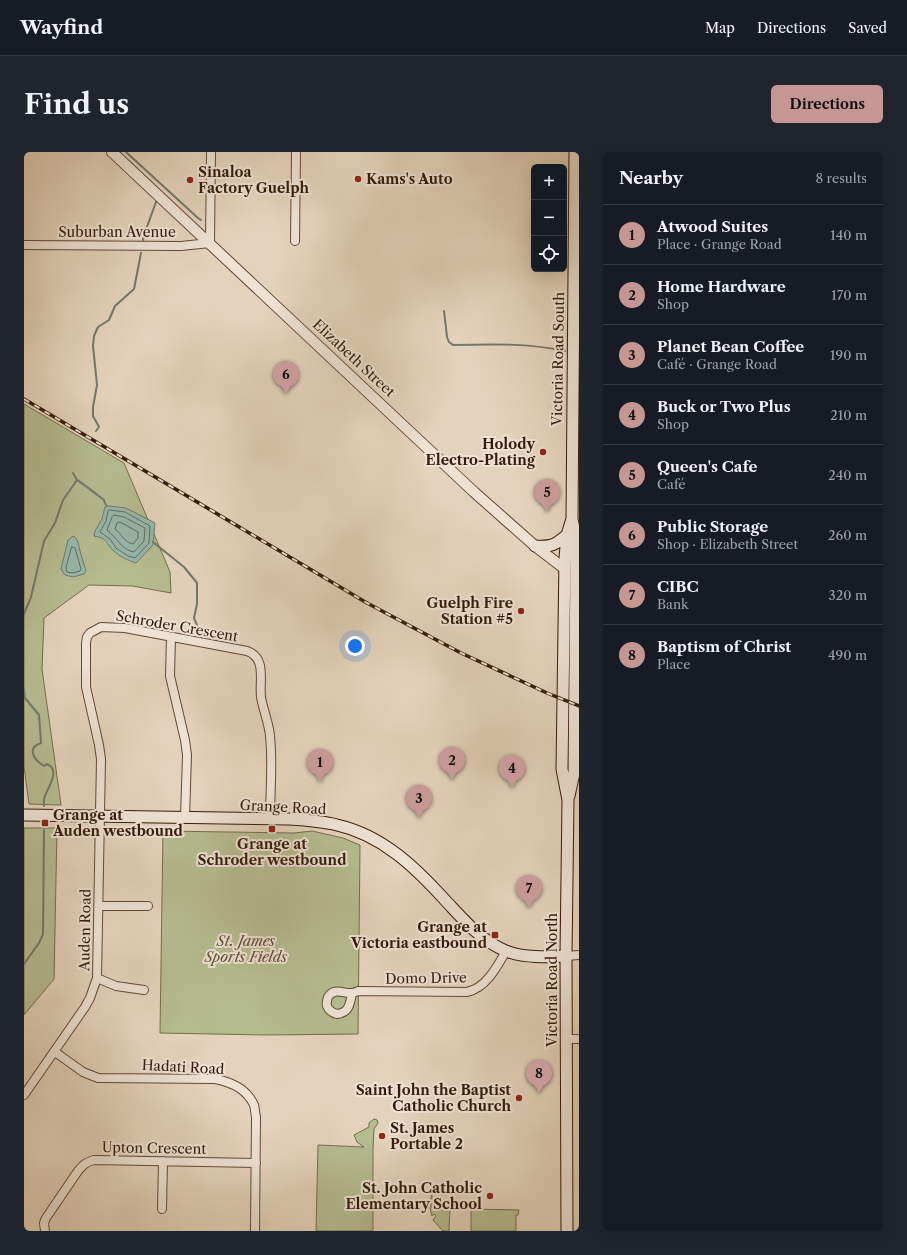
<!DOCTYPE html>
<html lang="en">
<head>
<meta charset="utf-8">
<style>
	:root { --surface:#171b24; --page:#20242c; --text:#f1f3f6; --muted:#9ea1a6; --line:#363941; --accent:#c59692 }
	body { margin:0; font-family:"Libre Caslon Text",serif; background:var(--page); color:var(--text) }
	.controls { position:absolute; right:12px; top:12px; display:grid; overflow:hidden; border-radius:6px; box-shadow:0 4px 16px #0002 }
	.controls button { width:36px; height:36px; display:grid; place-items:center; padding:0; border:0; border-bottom:1px solid var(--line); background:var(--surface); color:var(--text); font:20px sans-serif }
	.you { position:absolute; left:331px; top:494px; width:14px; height:14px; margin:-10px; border:3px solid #fff; border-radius:50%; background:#1a73e8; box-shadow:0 0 0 6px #1a73e833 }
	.badge { display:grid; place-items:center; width:26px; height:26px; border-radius:50%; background:var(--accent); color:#111; font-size:13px; font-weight:700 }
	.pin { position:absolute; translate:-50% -33px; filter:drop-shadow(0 1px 2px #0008) }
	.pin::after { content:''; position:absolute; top:21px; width:14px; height:12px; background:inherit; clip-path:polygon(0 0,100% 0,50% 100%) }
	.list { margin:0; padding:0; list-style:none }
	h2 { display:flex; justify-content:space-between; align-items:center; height:52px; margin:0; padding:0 16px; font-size:17px }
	h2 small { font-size:13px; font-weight:400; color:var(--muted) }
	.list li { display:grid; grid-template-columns:26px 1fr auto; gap:12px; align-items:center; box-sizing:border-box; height:60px; padding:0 16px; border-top:1px solid var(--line) }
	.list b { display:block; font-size:15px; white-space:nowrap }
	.list p { margin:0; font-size:13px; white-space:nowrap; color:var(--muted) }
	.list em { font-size:13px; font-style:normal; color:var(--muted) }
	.icon { flex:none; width:22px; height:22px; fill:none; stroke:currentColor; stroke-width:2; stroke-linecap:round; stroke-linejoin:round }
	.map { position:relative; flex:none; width:555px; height:1079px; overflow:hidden; border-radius:6px }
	header { display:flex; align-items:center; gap:24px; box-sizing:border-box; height:56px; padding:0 20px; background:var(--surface); border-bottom:1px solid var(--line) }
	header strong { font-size:19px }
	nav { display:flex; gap:22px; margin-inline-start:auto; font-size:14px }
	.intro { display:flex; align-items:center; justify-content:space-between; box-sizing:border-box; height:96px; padding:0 24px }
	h1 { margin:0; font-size:28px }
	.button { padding:10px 18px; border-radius:6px; background:var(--accent); color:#111; font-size:14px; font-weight:700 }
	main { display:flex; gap:24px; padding:0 24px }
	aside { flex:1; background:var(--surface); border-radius:6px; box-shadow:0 4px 16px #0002 }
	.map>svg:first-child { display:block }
	.green { fill:#b5bc90; stroke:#766c4c }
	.water { fill:#96b8ad; stroke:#70796b }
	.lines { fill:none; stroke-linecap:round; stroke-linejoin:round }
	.shore { stroke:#666a5b; stroke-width:1 }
	.stream { stroke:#70796b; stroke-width:2 }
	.minor-casing { stroke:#624936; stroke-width:10 }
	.tertiary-casing { stroke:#624936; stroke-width:12 }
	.secondary-casing { stroke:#361b09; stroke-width:13 }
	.minor { stroke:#ede2d3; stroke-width:8 }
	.tertiary { stroke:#ede2d3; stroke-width:10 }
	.secondary { stroke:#ede2d3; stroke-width:11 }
	.rail-casing { stroke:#361b09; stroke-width:3.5 }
	.rail { stroke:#ede2d3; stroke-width:2; stroke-dasharray:6; stroke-linecap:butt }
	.poi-dot { fill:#8f2418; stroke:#ede2d3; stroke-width:1.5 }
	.labels { text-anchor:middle; stroke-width:4; stroke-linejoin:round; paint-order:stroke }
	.poi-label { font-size:14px; font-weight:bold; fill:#361b09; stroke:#ede2d3; text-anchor:end }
	.street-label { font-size:14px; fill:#361b09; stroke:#ede2d3 }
	.park-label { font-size:14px; font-style:italic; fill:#5c4b32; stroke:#ede2d3 }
</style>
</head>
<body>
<header>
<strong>Wayfind</strong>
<nav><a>Map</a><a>Directions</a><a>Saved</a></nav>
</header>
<div class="intro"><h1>Find us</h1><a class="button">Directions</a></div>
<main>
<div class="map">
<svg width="555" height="1079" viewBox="0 0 555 1079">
	<rect width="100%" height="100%" fill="#e4d3bc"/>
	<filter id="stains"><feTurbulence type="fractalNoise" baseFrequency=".005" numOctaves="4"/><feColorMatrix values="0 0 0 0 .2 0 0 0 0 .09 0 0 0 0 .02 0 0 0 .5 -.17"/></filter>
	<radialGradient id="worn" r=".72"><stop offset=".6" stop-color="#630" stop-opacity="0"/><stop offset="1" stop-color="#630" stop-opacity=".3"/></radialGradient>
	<path class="green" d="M0 252 100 311 146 420 147 441 109 434 65 433 20 466 18 517 37 653 5 652 0 615Z
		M0 676H33L30 827 0 863Z
		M139 679 270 681 288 679 319 686 336 693 334 882 242 883 136 881Z
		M350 967 353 968 354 971 350 977 349 996V1079H292L294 993 340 995 333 990 330 983 345 975V971Z
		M408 1037V1056L426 1057 425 1079H419L409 1068 412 1064 410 1062 408 1064 406 1057Z
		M447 1057 495 1058 494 1063H492V1079H447Z"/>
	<path class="water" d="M85 354 102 356 131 371 129 393 112 411C104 408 96 405 90 399 80 391 86 387 70 384L71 379 78 367 81 355Z
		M49 384 51 385 54 390 56 399 62 419 60 422 49 425 41 423 37 417 44 388Z"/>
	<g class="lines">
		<path class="shore" d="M86 358 101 360 126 374 125 391 111 406 104 404 92 396 86 387 76 380 82 369 84 359Z
			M90 363 100 365 121 376 120 389 110 400C98 398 92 385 83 378L88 365Z
			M95 370 98 371 114 380V386L109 392C100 390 98 382 91 377L93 371Z
			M48 395 51 396 57 417 56 419 49 421 43 420 42 416Z"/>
		<path class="stream" d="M102 0 174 66 177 68
			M119 88 120 83 132 50
			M420 159 423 185 425 190 429 193C466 192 505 191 541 199
			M72 279 75 275 69 264V255L73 233 69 194 70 184 74 175 85 168 91 154 110 137 117 101
			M53 328C57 330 76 345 80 348 80 349 82 354 83 354
			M129 390 160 415 173 431V452L170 466 173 473
			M0 462 7 445 20 389 31 371 39 348 53 328 49 321
			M0 537 1 546 15 563 17 591C2 596 10 608 20 614L23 612C37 618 24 635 21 644 19 648 20 651 20 654
			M0 812 15 791 19 782 20 678"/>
		<defs>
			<path id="minor" d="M271 89 272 0
				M0 93 157 94 186 91 187 0
				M147 485 146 524 161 588 163 603 161 666
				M75 754H124
				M542 804 555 803
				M73 826 92 834 120 838
				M328 841C326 852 325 861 313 862 309 861 305 859 303 854 302 851 303 848 304 845 310 835 320 842 328 841 330 841 332 840 334 839L443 840C462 836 473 815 482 799
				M542 887H555
				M31 900 59 920 74 926 191 927C207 930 223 937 230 953 231 956 231 961 232 965L231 1079
				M0 943 61 855 66 846 73 826 77 607 75 593 62 535V491L63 485 66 481 77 475 101 476 223 499C243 506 235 529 237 545 239 558 245 571 246 584 249 612 246 640 246 667
				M138 1057 139 1009
				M21 1079 20 1071 22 1066 54 1019C59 1013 62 1010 70 1008L232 1011"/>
			<path id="tertiary" d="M88 0 450 340 511 394 541 417"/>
			<path id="secondary" d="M511 394C528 395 531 393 543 383
				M545 644 550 621 552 413V386L548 367 551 0
				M0 663 264 667C280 668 297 669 313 673 358 683 391 715 421 748 439 767 457 789 482 799 500 806 523 805 542 804
				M543 1079 542 804 544 648 538 617 541 406 543 383 548 367"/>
		</defs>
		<use href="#minor" class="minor-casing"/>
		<use href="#tertiary" class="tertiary-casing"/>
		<use href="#secondary" class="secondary-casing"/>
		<use href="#minor" class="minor"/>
		<use href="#tertiary" class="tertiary"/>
		<use href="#secondary" class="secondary"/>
		<defs>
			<path id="rail" d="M0 247 343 451 437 501 523 541 555 554"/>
		</defs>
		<use href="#rail" class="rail-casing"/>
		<use href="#rail" class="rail"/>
	</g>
	<g class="poi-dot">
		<circle cx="334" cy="27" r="4"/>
		<circle cx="166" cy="28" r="4"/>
		<circle cx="519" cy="300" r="4"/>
		<circle cx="497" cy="459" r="4"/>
		<rect x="17" y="667" width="8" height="8" rx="2"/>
		<rect x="244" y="673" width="8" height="8" rx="2"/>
		<rect x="467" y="779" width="8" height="8" rx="2"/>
		<circle cx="495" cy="946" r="4"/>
		<circle cx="358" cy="984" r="4"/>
		<circle cx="466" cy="1044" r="4"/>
	</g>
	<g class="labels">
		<g class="poi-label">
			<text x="174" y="25" text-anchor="start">Sinaloa<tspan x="174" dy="16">Factory Guelph</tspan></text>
			<text x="342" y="32" text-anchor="start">Kams's Auto</text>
			<text x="511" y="297">Holody<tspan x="511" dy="16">Electro-Plating</tspan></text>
			<text x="489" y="456">Guelph Fire<tspan x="489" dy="16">Station #5</tspan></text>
			<text x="29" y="668" text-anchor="start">Grange at<tspan x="29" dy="16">Auden westbound</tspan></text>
			<text x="248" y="697" text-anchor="middle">Grange at<tspan x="248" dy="16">Schroder westbound</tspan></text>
			<text x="463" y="780">Grange at<tspan x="463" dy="16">Victoria eastbound</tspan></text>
			<text x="487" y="943">Saint John the Baptist<tspan x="487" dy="16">Catholic Church</tspan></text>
			<text x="366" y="981" text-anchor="start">St. James<tspan x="366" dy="16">Portable 2</tspan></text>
			<text x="458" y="1041">St. John Catholic<tspan x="458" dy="16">Elementary School</tspan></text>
		</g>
		<g class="street-label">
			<text x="93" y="85">Suburban Avenue</text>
			<text transform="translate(330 206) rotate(43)" y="5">Elizabeth Street</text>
			<text transform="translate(534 207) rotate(-89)" y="5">Victoria Road South</text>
			<text transform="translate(153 474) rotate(10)" y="5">Schroder Crescent</text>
			<text transform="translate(259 655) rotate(3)" y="5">Grange Road</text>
			<text transform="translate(61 778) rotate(-89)" y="5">Auden Road</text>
			<text transform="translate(402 826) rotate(-1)" y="5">Domo Drive</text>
			<text transform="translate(528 828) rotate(-90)" y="5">Victoria Road North</text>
			<text transform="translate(159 915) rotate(3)" y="5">Hadati Road</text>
			<text transform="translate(130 996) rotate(1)" y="5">Upton Crescent</text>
		</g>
		<g class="park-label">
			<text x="222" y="794">St. James<tspan x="222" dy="16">Sports Fields</tspan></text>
		</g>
	</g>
	<rect width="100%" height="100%" filter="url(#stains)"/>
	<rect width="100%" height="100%" fill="url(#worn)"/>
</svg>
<div class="controls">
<button>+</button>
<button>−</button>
<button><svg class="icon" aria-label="locate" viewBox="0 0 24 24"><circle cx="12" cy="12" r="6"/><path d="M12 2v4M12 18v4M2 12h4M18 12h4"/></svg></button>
</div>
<div class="you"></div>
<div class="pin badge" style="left:296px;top:630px">1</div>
<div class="pin badge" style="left:428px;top:628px">2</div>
<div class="pin badge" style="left:395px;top:666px">3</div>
<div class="pin badge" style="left:488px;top:636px">4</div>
<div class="pin badge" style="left:523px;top:360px">5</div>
<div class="pin badge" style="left:262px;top:242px">6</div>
<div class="pin badge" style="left:505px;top:756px">7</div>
<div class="pin badge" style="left:515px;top:941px">8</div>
</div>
<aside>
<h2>Nearby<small>8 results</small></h2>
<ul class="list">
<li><span class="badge">1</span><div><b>Atwood Suites</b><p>Place · Grange Road</p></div><em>140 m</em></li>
<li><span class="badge">2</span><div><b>Home Hardware</b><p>Shop</p></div><em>170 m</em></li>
<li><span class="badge">3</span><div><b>Planet Bean Coffee</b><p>Café · Grange Road</p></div><em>190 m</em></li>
<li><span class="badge">4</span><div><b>Buck or Two Plus</b><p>Shop</p></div><em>210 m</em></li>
<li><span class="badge">5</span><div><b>Queen's Cafe</b><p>Café</p></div><em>240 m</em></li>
<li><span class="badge">6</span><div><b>Public Storage</b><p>Shop · Elizabeth Street</p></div><em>260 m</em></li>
<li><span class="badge">7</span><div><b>CIBC</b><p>Bank</p></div><em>320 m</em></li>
<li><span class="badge">8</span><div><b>Baptism of Christ</b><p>Place</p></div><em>490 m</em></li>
</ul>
</aside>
</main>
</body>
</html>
